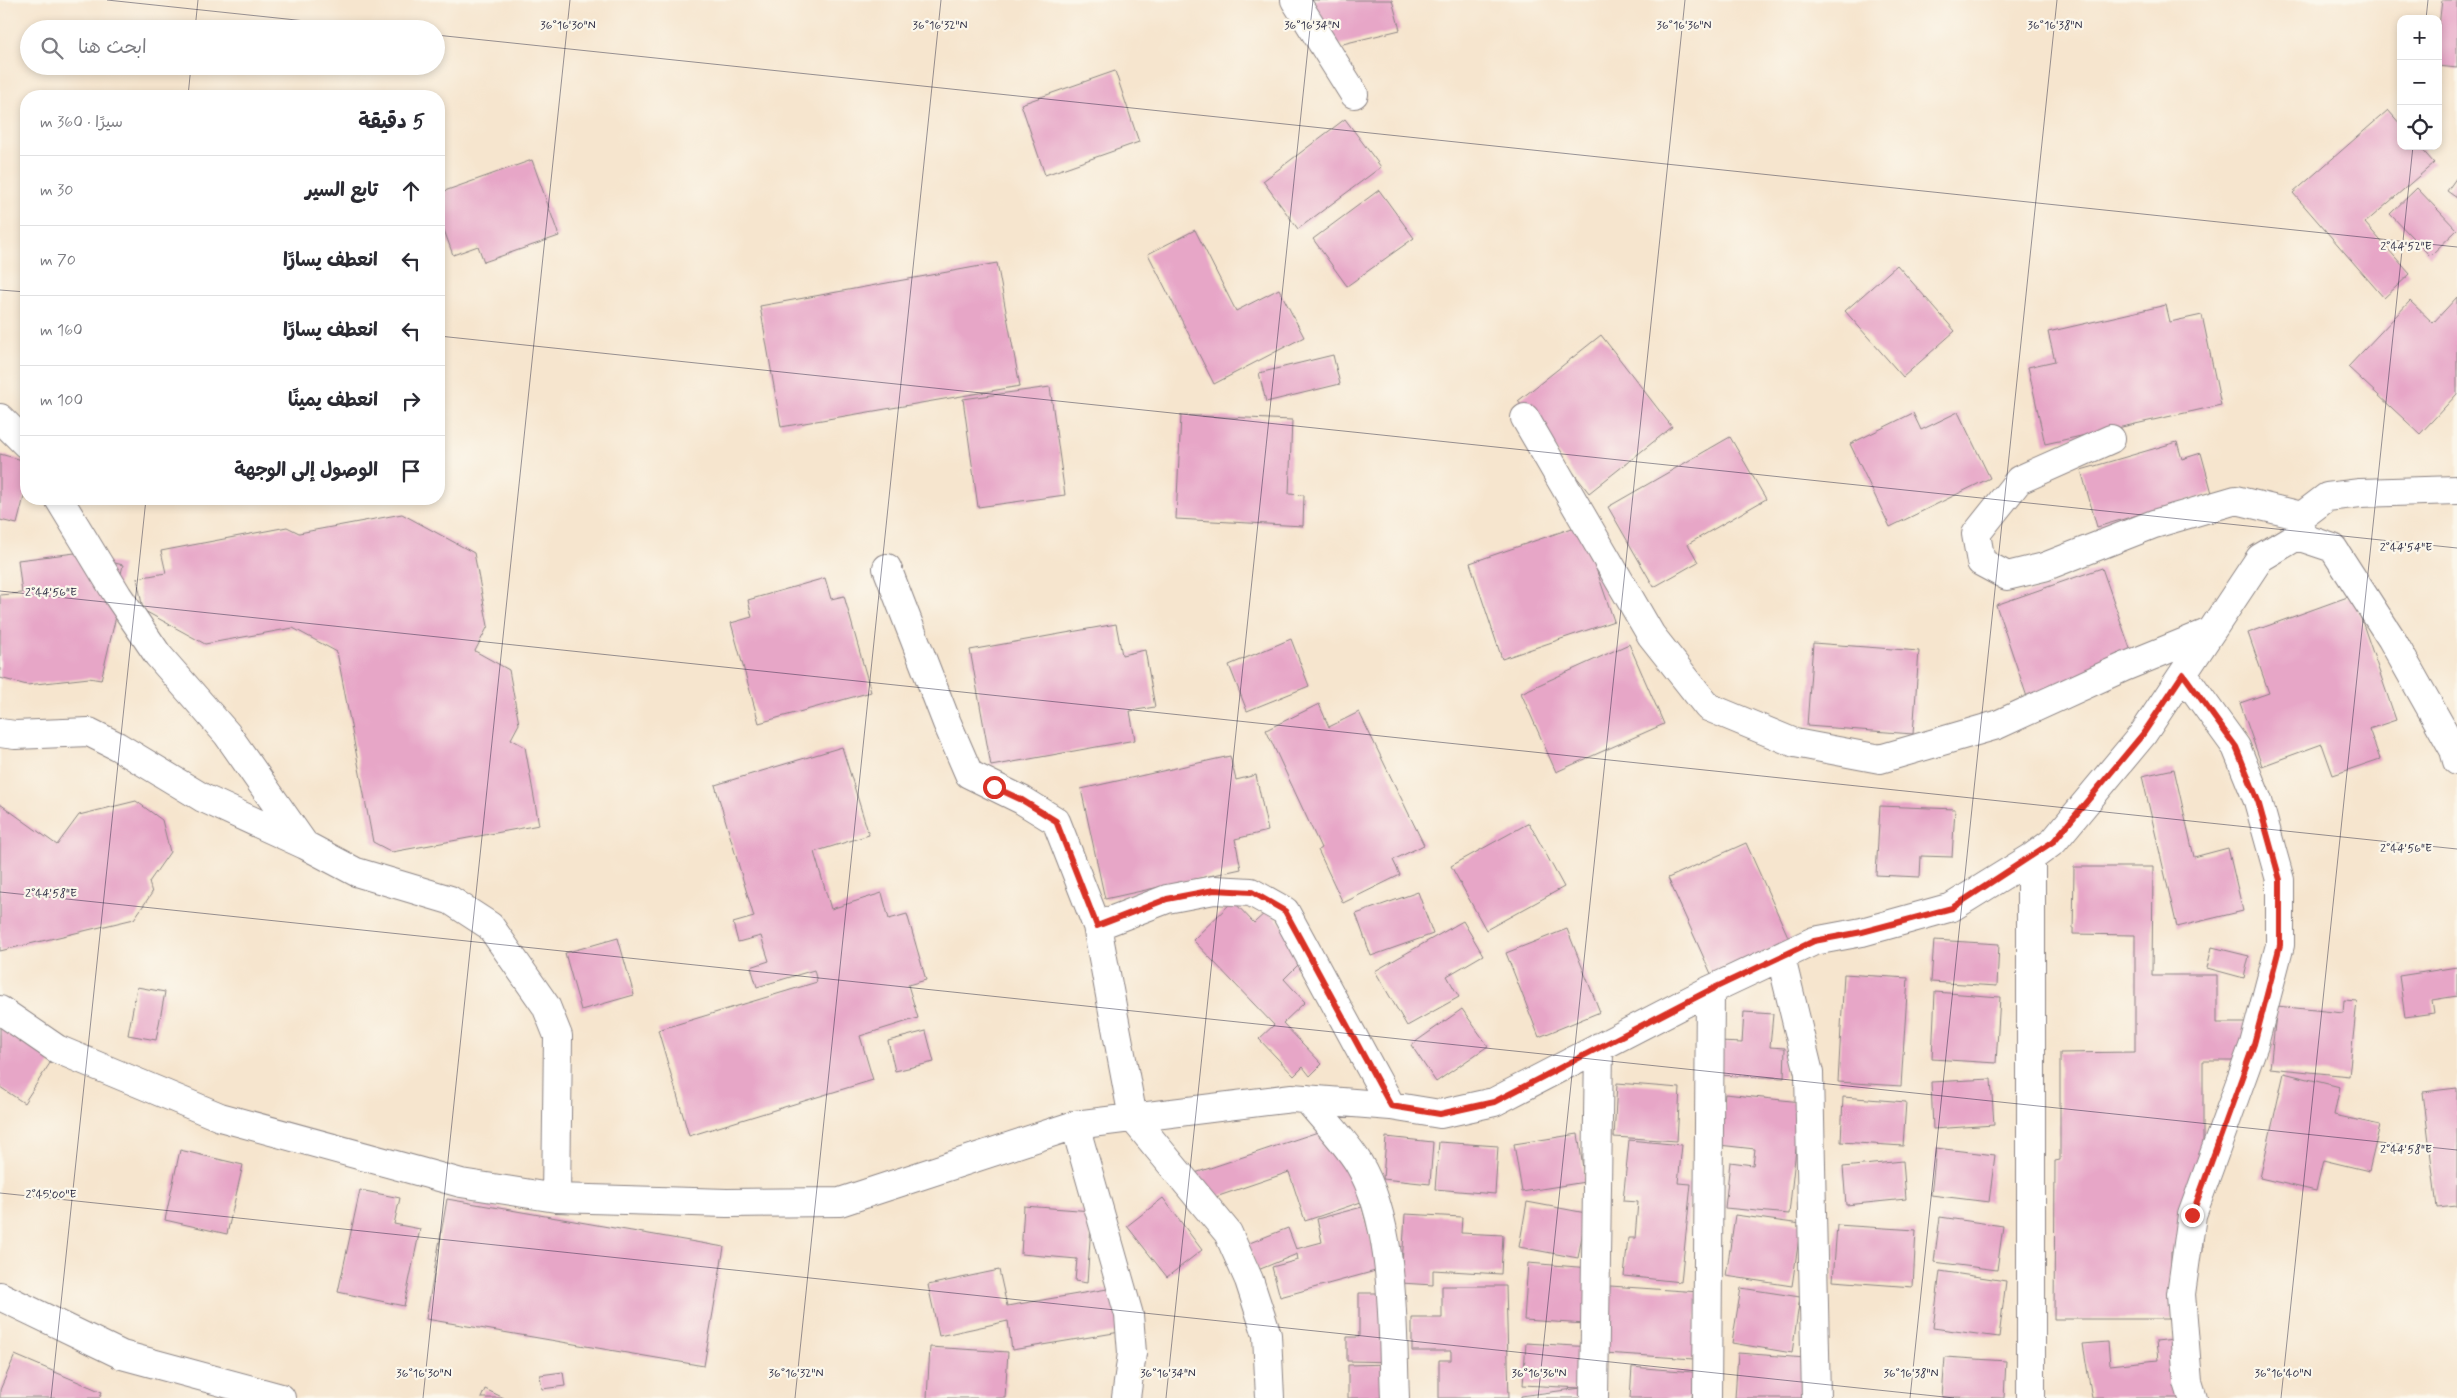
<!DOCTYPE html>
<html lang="ar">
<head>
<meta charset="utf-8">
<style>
	:root { --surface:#fff; --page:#f7f7f7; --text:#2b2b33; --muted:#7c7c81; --line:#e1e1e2 }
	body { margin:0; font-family:Mynerve,"Playpen Sans Arabic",sans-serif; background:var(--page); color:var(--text); direction:rtl }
	.controls { position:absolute; right:15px; top:15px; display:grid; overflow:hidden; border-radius:10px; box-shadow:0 2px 8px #0003 }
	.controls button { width:45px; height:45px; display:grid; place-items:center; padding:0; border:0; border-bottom:1px solid var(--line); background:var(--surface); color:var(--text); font:25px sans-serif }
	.stop { position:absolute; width:15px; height:15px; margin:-11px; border:4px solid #d93025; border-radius:50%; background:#fff }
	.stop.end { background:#d93025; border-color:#fff; box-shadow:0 1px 5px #0008 }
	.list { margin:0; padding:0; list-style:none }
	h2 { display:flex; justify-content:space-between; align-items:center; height:65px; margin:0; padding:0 20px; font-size:21px }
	h2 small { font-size:16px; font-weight:400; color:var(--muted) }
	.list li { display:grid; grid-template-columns:32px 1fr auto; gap:15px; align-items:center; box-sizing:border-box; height:70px; padding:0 20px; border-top:1px solid var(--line) }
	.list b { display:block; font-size:19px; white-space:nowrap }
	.list em { font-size:16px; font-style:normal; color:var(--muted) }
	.icon { flex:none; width:28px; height:28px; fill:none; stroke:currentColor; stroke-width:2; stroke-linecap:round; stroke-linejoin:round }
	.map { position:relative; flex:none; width:2457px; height:1398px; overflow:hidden; direction:ltr }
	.search { position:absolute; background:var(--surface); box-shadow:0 2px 8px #0003; left:20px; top:20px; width:425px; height:55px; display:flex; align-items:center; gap:12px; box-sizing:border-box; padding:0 18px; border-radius:28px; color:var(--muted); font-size:19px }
	.panel { position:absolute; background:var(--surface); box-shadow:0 2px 8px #0003; left:20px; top:90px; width:425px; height:415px; border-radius:20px; direction:rtl }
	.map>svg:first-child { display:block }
	.building { fill:#e7a6c7 }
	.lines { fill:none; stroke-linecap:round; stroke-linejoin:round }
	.street-casing { stroke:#8c8484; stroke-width:30 }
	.street { stroke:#fff; stroke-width:28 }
	.route { stroke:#d93025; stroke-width:6 }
	.ticks { fill:none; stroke:#22223b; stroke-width:1; stroke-opacity:0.45 }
	.ticks-label { font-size:12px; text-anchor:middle; fill:#22223b; stroke:#fbf7ec; stroke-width:4.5; stroke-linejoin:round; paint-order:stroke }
</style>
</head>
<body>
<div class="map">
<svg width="2457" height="1398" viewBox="0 0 2457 1398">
	<rect width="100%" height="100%" fill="#fbf7ec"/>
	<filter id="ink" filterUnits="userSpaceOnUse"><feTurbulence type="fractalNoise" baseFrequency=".02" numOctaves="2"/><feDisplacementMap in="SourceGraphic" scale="10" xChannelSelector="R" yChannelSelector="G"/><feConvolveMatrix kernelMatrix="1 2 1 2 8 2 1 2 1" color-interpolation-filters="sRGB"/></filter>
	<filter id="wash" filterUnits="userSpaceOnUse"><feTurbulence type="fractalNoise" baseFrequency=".0096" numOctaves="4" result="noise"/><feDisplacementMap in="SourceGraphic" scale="20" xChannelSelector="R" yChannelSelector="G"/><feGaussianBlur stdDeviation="1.12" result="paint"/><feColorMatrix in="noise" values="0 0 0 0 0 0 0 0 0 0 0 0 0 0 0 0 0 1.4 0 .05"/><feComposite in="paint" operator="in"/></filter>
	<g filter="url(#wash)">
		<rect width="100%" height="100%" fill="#f6e5ce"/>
		<g id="blocks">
			<path class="building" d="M1302 0H1392L1400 30 1314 51Z
				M2442 0H2457V68L2438 66V35Z
				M1115 71 1139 142 1045 175 1021 104Z
				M2388 110 2401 125V146H2419L2434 163 2365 223 2410 274 2384 298 2293 193Z
				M1345 119 1381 167 1298 229 1263 181Z
				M532 160 559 236 484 262 478 246 453 255 439 216V193Z
				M2457 177V198L2447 191Z
				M2417 188 2457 230 2430 256 2390 214Z
				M1379 190 1414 238 1347 286 1313 239Z
				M1195 230 1236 311 1279 289 1304 337 1214 384 1148 254Z
				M997 263 1020 386 781 427 760 306Z
				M1897 265 1955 331 1903 377 1845 311Z
				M2457 297V394L2420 434 2348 367 2410 301 2433 323Z
				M2166 305 2170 322 2202 315 2221 405 2045 444 2028 367 2055 361 2048 332Z
				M1601 335 1672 427 1589 493 1518 401Z
				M1333 355 1340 384 1266 402 1259 373Z
				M1050 387 1065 495 978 507 963 399Z
				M1958 412 1990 478 1890 527 1850 444 1913 413 1921 430Z
				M1181 415 1292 420 1289 494 1304 495 1303 526 1176 519Z
				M1730 437 1766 499 1688 544 1698 562 1654 587 1608 507Z
				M2177 442 2182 459 2201 453 2212 493 2097 527 2081 470Z
				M0 454 26 461V489L17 524 0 520Z
				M402 514 474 553 488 626 475 651 509 670 519 724 511 739 525 747 539 825 392 852 373 842 337 652 293 628 205 644 143 610 137 578 166 573 161 551 287 527 299 533Z
				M1581 525 1614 621 1502 659 1470 563Z
				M75 553 123 565 116 596 117 612 101 680 89 678 27 685 0 678V595L22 593 18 560Z
				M2102 568 2134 660 2027 697 1996 605Z
				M825 578 831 599 844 596 871 692 759 723 731 623 752 617 748 600Z
				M2353 595 2396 720 2369 729 2380 759 2333 775 2322 744 2262 766 2240 703 2269 693 2248 633Z
				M1116 624 1122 655 1145 650 1155 707 1130 711 1135 740 991 766 970 650Z
				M1291 639 1309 686 1247 711 1229 665Z
				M1813 643 1919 651 1913 734 1807 726Z
				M1629 644 1664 724 1556 772 1521 693Z
				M1319 704 1329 727 1359 712 1424 845 1393 860 1400 875 1343 903 1318 850 1321 848 1266 730Z
				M842 747 869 835 814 852 831 909 882 893 889 919 907 914 926 980 908 985 918 1018 860 1036 873 1080 689 1136 658 1030 817 982 814 970 757 987 751 967 769 961 761 936 738 942 733 923 754 917 715 785Z
				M1230 756 1236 780 1256 775 1268 831 1235 839 1241 869 1105 899 1081 789Z
				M2174 769 2194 857 2228 848 2243 911 2177 927 2142 776Z
				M136 801 162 820 170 852 149 882 152 893 134 919 0 951V804L57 845 79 815Z
				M1880 806 1955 809 1952 857 1921 856 1920 877 1876 875Z
				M1529 823 1564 887 1486 930 1451 866Z
				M1746 843 1790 941 1712 976 1668 878Z
				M2074 867H2153L2152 975H2217V1023H2245V1061H2203V1252H2171V1319H2054L2055 1161 2060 1160V1053L2135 1052V935L2073 934Z
				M1418 892 1433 934 1371 956 1356 914Z
				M1233 901 1254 923 1268 910 1309 954 1284 979 1305 1002 1283 1023 1322 1064 1310 1076 1303 1067 1294 1076 1259 1039 1274 1025 1193 940Z
				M1463 921 1483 955 1447 976 1459 997 1407 1026 1375 971Z
				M1567 929 1600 1012 1539 1037 1506 953Z
				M618 938 634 995 581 1010 565 953Z
				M1934 940 1999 944 1997 986 1931 982Z
				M2212 947 2249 956 2244 978 2207 968Z
				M2457 967V996L2432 1000 2434 1013 2405 1017 2399 976Z
				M1844 974 1908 978 1901 1086 1838 1082Z
				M137 987 165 992 156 1040 128 1035Z
				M1935 992 2000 997 1996 1063 1932 1059Z
				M2344 1000 2357 1001 2349 1076 2270 1068 2277 1006 2343 1013Z
				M1462 1009 1488 1046 1436 1082 1411 1045Z
				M1744 1012 1773 1014 1770 1047 1785 1048 1784 1078 1717 1075 1719 1042 1742 1043Z
				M0 1021 54 1057 24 1103 0 1087Z
				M926 1031 934 1062 895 1071 888 1041Z
				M2284 1073 2340 1087 2334 1115 2380 1125 2369 1171 2323 1160 2316 1191 2260 1178Z
				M1991 1079 1994 1125 1933 1129 1931 1082Z
				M1617 1083 1680 1088 1677 1141 1614 1137Z
				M2457 1088V1206L2437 1208 2423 1092Z
				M1725 1094 1801 1102 1789 1214 1725 1208 1730 1162 1753 1165 1755 1149 1719 1145Z
				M1843 1097 1906 1102 1903 1146 1841 1142Z
				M1336 1126 1361 1202 1305 1221 1289 1172 1204 1201 1195 1173Z
				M1578 1134 1585 1182 1522 1192 1514 1144Z
				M1386 1137 1433 1142 1430 1184 1383 1179Z
				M1629 1140 1682 1145 1678 1183 1691 1184 1681 1282 1624 1276 1628 1238H1635L1638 1202 1623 1201Z
				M1439 1142 1498 1146 1495 1194 1435 1189Z
				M1936 1148 1995 1155 1989 1202 1931 1195Z
				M180 1150 243 1165 227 1234 165 1220Z
				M1903 1161 1906 1199 1846 1205 1843 1167Z
				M360 1190 400 1198 394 1224 420 1229 404 1306 338 1292Z
				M1163 1198 1202 1250 1167 1277 1127 1226Z
				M447 1199 724 1247 704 1366 426 1319Z
				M1527 1202 1586 1213 1578 1258 1519 1247Z
				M1024 1206 1092 1211 1087 1283 1075 1281 1077 1259 1021 1254Z
				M1362 1207 1379 1270 1280 1297 1272 1267 1298 1260 1297 1254 1258 1270 1247 1244 1288 1228 1296 1249 1322 1242 1317 1219Z
				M1405 1214 1462 1217 1461 1233 1503 1235 1501 1274 1433 1270V1285L1401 1283Z
				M1735 1215 1801 1224 1792 1286 1726 1276Z
				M1940 1217 2003 1226 1997 1270 1934 1262Z
				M1837 1225 1916 1230 1913 1287 1833 1281Z
				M1528 1263 1590 1268 1586 1324 1524 1320Z
				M999 1270 1007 1306 1131 1285 1138 1329 1012 1350 1008 1321 939 1336 928 1285Z
				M1940 1271 2006 1281 1999 1337 1933 1328Z
				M1442 1286H1506L1509 1398H1439V1360H1451V1351H1412V1318H1442Z
				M1610 1286 1699 1292 1694 1359 1605 1353Z
				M1741 1288 1800 1297 1792 1353 1732 1343Z
				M1359 1293H1400L1399 1362 1347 1361V1337H1359Z
				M2184 1338 2191 1398H2092L2083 1344 2108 1342 2110 1365 2158 1360 2156 1341Z
				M1526 1343 1592 1347 1589 1398H1521V1396L1581 1388 1523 1385Z
				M930 1347 1008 1352 1005 1398H927Z
				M1738 1353 1819 1359 1816 1398H1735Z
				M15 1355 102 1392 99 1398H0V1390Z
				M1945 1357 2006 1361 2004 1398 1942 1397Z
				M1393 1364V1398H1348V1365Z
				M1632 1367 1694 1372 1692 1398H1630Z
				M563 1372 565 1386 542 1389 540 1375Z
				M485 1389 504 1398H481Z"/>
		</g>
	</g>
	<g filter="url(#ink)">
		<use href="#blocks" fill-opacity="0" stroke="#8c8484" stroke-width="1"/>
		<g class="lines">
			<defs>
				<path id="street" d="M1295 0 1354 94
					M0 418 26 444
					M1525 418 1651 635 1708 707 1795 743 1880 759 1997 725 2124 667 2210 632
					M2111 439 2019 480 1976 534 1981 562 2007 576 2044 567 2154 524 2236 500 2302 516
					M59 499 118 596 158 655 227 734 304 844
					M2298 535 2302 516 2327 497 2360 493 2457 490
					M887 568 947 723 969 774 1022 800 1056 821 1097 926 1133 1118 1228 1233 1249 1280 1267 1335 1270 1398
					M2183 674 2236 747 2258 801 2280 880V945L2254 1044 2192 1215 2181 1294 2188 1382 2193 1398
					M0 733 15 735 89 732 117 746 203 798 305 845 356 872 450 900 490 926 546 1006 558 1036 556 1198
					M2031 858V1398
					M1097 926 1167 899 1214 890 1251 892 1285 911 1391 1106
					M1781 958 1809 1073 1816 1398
					M0 1010 57 1049 220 1117 461 1183 556 1198 727 1203 840 1202 1075 1125 1292 1098 1391 1106 1440 1114 1494 1102 1710 990 1814 941 1862 932 1952 907 2031 858 2054 841 2143 734 2260 558 2297 536 2333 548 2391 638 2454 750 2457 761
					M1307 1099C1324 1120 1344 1140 1358 1162 1396 1225 1392 1326 1395 1398
					M1075 1125 1129 1315 1132 1353 1126 1398
					M0 1296 122 1355 281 1398
					M1594 1398 1599 1047
					M1707 1398 1710 990"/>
			</defs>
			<use href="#street" class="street-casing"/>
			<use href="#street" class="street"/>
		</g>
	</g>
	<g class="lines" filter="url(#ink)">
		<path class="route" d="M994 787 1022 800 1056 821 1097 926 1167 899 1214 890 1252 892 1285 911 1391 1106 1440 1114 1494 1102 1710 990 1814 941 1862 932 1952 908 2054 841 2143 734 2183 674 2236 747 2258 801 2280 880V945L2254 1044 2192 1215"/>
	</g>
	<path class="ticks" d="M107 0 381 29M2426 19 2428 0M195 29 198 0M436 35 2457 247M188 96 191 66M0 290 26 292M439 336 2457 548M0 591 2457 849M0 892 2457 1150M0 1193 1954 1398M51 1398 146 499M423 1398 570 0M795 1398 941 0M1166 1398 1313 0M1538 1398 1685 0M1910 1398 2057 0M2281 1398 2413 146"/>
	<g class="ticks-label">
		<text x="568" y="29">36°16'30"N</text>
		<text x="940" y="29">36°16'32"N</text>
		<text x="1312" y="29">36°16'34"N</text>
		<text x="1684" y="29">36°16'36"N</text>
		<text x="2055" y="29">36°16'38"N</text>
		<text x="2406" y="250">2°44'52"E</text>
		<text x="2406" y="551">2°44'54"E</text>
		<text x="51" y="596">2°44'56"E</text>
		<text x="2406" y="852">2°44'56"E</text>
		<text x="51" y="897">2°44'58"E</text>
		<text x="2406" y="1153">2°44'58"E</text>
		<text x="51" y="1198">2°45'00"E</text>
		<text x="424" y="1377">36°16'30"N</text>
		<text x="796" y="1377">36°16'32"N</text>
		<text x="1168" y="1377">36°16'34"N</text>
		<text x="1539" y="1377">36°16'36"N</text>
		<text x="1911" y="1377">36°16'38"N</text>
		<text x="2283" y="1377">36°16'40"N</text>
	</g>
</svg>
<div class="controls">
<button>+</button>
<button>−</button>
<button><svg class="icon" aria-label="locate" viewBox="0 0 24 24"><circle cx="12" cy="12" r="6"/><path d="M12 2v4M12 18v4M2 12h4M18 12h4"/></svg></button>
</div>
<div class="stop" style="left:994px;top:787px"></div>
<div class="stop end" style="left:2192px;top:1215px"></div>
<div class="search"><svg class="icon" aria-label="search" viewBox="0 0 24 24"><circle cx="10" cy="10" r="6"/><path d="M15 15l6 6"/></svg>ابحث هنا</div>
<section class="panel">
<h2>5 دقيقة<small>سيرًا · 360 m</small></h2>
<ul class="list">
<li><svg class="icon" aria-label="ahead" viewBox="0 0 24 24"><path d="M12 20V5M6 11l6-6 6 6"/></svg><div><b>تابع السير</b></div><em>30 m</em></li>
<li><svg class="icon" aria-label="left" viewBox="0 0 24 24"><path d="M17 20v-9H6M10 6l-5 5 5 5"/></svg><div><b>انعطف يسارًا</b></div><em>70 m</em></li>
<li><svg class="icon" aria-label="left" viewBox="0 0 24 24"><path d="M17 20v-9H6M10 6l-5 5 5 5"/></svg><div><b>انعطف يسارًا</b></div><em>160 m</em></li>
<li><svg class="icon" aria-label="right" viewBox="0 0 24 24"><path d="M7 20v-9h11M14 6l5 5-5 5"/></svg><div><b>انعطف يمينًا</b></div><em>100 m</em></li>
<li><svg class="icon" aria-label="arrive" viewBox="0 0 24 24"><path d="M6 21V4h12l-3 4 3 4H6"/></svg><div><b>الوصول إلى الوجهة</b></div></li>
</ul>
</section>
</div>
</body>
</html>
